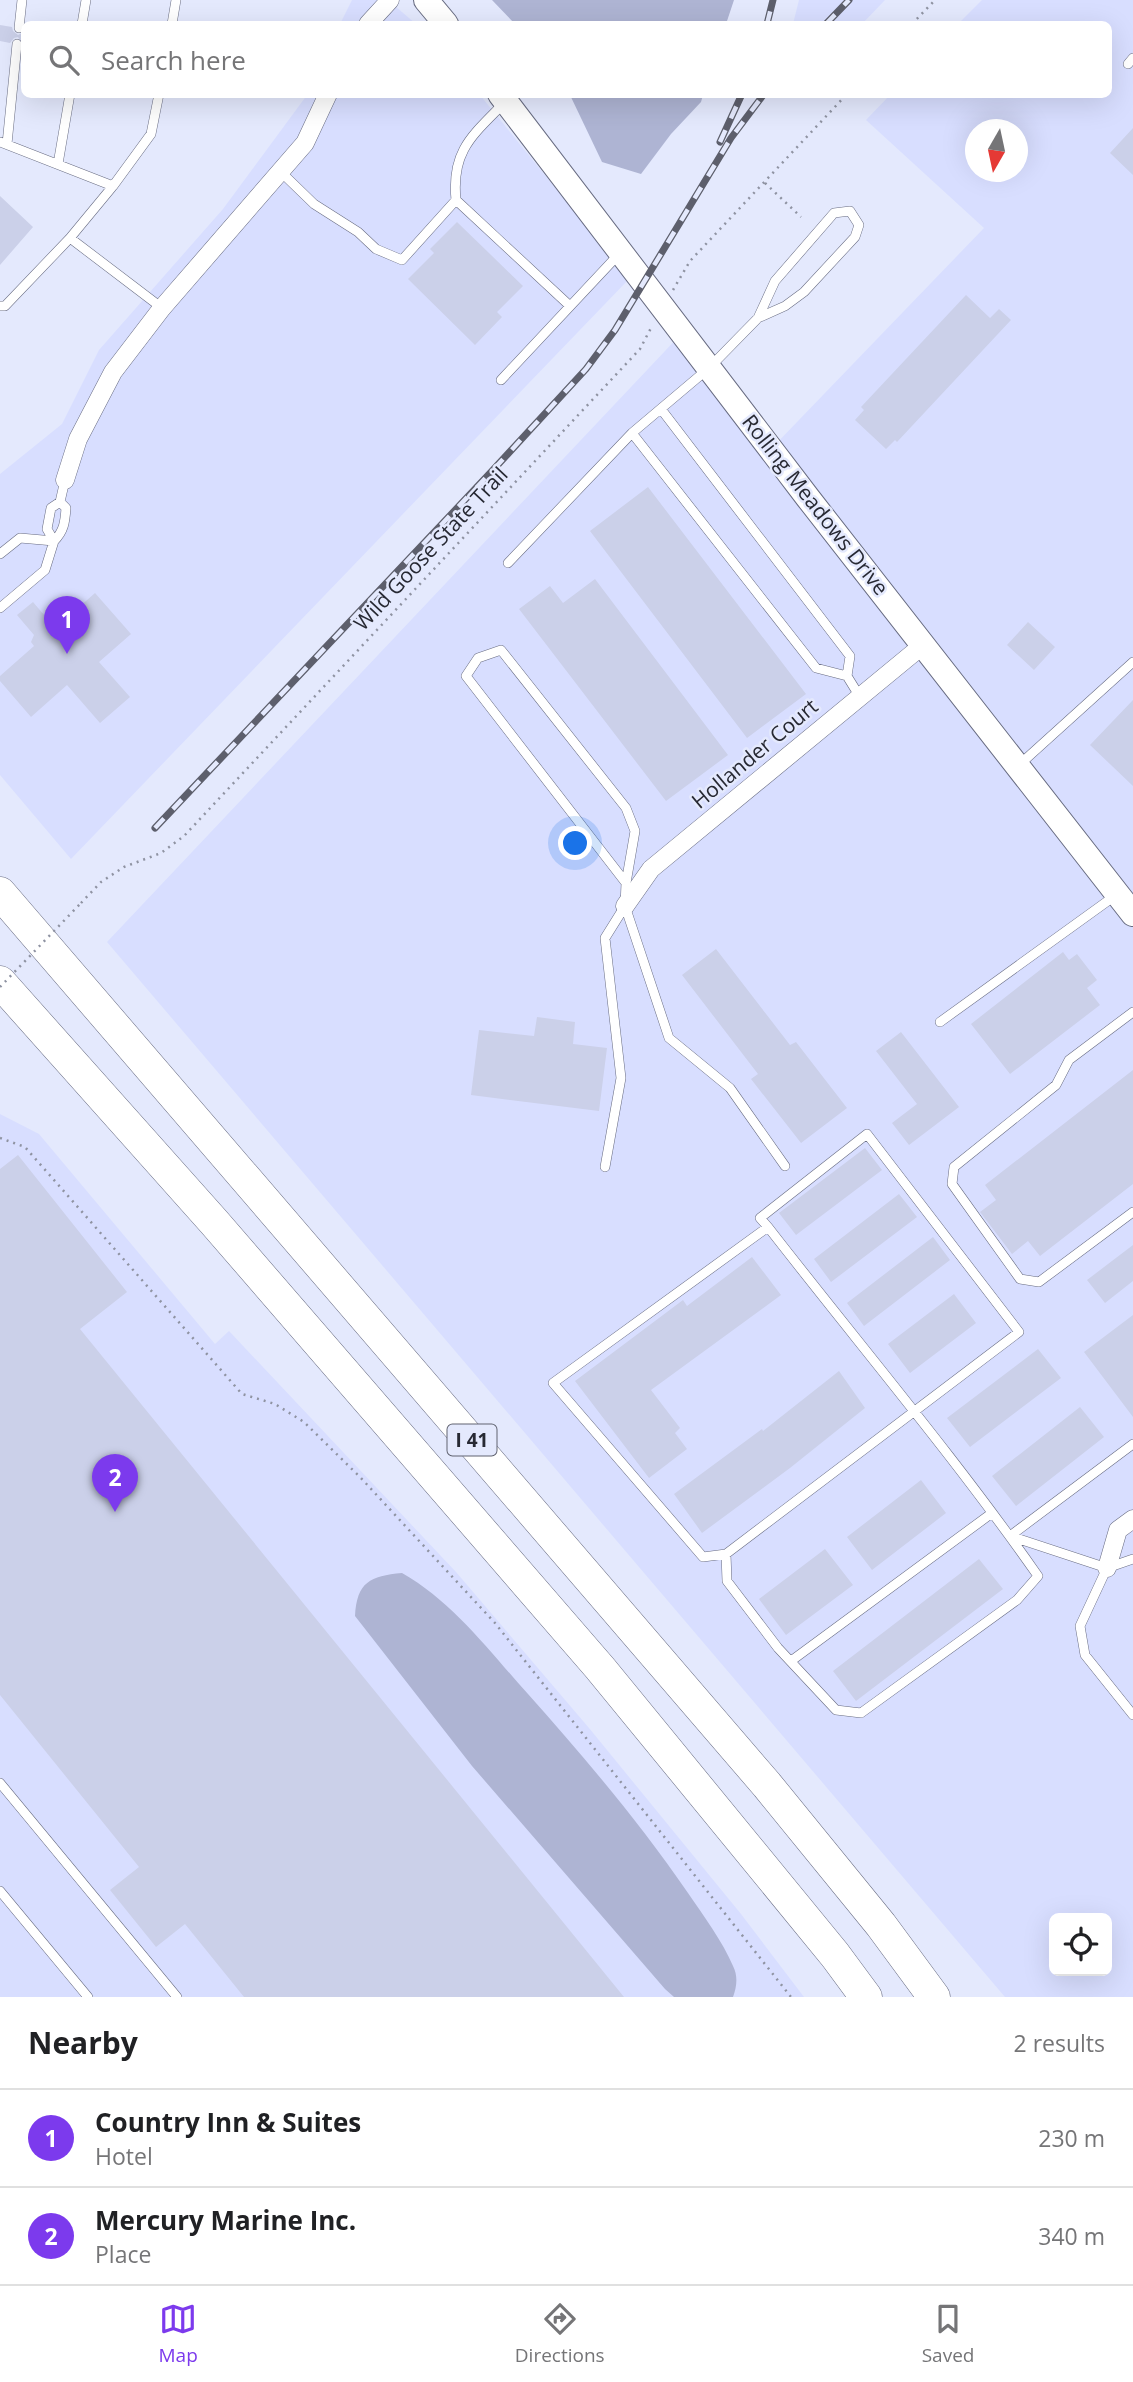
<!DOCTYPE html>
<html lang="en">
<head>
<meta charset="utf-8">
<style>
	:root { --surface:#fff; --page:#f6f6f6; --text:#202124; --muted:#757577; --line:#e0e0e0; --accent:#7c3aed }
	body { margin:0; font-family:"Open Sans",sans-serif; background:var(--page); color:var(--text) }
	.controls { position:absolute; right:21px; bottom:21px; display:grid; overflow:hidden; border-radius:10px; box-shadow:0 7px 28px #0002 }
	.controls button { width:63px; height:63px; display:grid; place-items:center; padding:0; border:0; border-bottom:2px solid var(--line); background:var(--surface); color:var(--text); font:35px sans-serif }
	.compass { position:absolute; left:965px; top:119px; width:63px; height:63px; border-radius:50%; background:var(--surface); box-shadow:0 7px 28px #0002; rotate:189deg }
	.you { position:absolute; left:576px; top:844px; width:24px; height:24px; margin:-18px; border:5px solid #fff; border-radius:50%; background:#1a73e8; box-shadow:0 0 0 10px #1a73e833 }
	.badge { display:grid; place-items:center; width:46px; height:46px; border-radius:50%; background:var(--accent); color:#fff; font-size:23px; font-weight:700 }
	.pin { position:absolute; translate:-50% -58px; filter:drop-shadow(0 2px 4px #0008) }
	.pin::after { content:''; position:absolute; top:37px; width:24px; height:21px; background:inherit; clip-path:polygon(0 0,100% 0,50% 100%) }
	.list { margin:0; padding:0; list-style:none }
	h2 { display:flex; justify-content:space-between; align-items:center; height:91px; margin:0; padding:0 28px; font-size:30px }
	h2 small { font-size:23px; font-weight:400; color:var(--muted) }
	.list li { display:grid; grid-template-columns:46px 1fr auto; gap:21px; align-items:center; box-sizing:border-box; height:98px; padding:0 28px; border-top:2px solid var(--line) }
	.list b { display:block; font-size:26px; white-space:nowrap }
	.list p { margin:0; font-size:23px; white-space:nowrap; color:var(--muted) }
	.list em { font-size:23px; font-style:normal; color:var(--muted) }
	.icon { flex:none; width:38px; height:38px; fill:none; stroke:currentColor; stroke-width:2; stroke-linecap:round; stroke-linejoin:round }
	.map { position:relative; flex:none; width:1133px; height:1997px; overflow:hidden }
	.search { position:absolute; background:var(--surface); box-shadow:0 7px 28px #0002; left:21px; right:21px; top:21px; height:77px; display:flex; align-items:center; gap:18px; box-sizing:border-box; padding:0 24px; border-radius:10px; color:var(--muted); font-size:26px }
	.sheet { height:287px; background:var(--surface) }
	nav { display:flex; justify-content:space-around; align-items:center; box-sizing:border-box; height:98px; border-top:2px solid var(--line); background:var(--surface); font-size:19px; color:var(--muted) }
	nav a { display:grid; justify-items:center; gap:4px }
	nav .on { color:var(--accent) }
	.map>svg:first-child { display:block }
	.built { fill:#d8deff; fill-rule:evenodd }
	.water { fill:#aeb4d3 }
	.building { fill:#cbd0e9 }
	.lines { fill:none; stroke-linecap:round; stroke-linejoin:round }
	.lane-casing { stroke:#686c82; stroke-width:10 }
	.street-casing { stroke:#686c82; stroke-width:19 }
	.secondary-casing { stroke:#686c82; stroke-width:26 }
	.highway-casing { stroke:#686c82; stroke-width:33 }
	.path { stroke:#8f93a2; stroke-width:2.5; stroke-dasharray:2 5; stroke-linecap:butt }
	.lane { stroke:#fff; stroke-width:9 }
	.street { stroke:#fff; stroke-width:18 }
	.secondary { stroke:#fff; stroke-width:24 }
	.highway { stroke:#fff; stroke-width:32 }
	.rail-casing { stroke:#5d5f6c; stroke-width:7 }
	.rail { stroke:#e4e9fd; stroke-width:4.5; stroke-dasharray:13; stroke-linecap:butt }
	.path-bridge { stroke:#8f93a2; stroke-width:2.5; stroke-dasharray:2 5; stroke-linecap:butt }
	.labels { text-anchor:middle; stroke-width:5; stroke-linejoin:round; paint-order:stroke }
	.shield { fill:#e4e9fd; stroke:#606370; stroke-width:2 }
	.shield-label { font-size:19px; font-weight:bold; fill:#272933 }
	.street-label { font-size:21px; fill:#272933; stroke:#e4e9fd }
</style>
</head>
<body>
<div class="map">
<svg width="1133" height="1997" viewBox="0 0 1133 1997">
	<rect width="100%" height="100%" fill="#e4e9fd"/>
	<path class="built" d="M352 0H388L416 24H340Z
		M799 0H885L862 24H793Z
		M982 0H1133V1997H1005L107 942 682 333 771 449 984 228 866 120 890 95 1108 94V24H958ZM976 130H1018V172H976ZM1054 1918H1107V1971H1054Z
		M307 95H480L629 279 71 859 0 775V474L62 424 99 350 223 209Z
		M0 1114 39 1134 215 1344 229 1331 456 1572 589 1728 741 1914 804 1997H0Z"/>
	<path class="water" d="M492 0H734L726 24H515Z
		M570 95H703L701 102 671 134 641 174 602 162Z
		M402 1573C453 1602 489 1651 528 1694 585 1758 640 1823 688 1893 703 1915 723 1942 733 1966 738 1976 737 1986 733 1997H674L665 1989 472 1766 355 1616C357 1582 370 1576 402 1573Z"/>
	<path class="building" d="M0 25 12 27 13 31 18 35 24 32V45L18 37 14 38 10 43 0 41Z
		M1133 128V175L1110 153Z
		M0 196 33 227 0 265Z
		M457 222 523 286 497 312 502 317 475 345 408 279 434 253 430 249Z
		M966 295 990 318 999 309 1011 320 897 442 895 440 886 449 855 420 864 410 861 407Z
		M648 487 806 694 747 738 590 531Z
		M595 579 728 755 666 801 519 609 550 586 563 603Z
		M95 593 131 634 99 662 130 697 100 723 67 685 31 717 0 681V676L34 646 31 642 34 635 17 615 33 602 50 622 54 619 61 623Z
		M1028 622 1055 647 1034 670 1007 645Z
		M1133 700V786L1090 745Z
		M716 949 790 1045 796 1042 847 1108 801 1143 751 1079 758 1074 682 975Z
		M1063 952 1069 960 1077 954 1097 980 1087 988 1100 1005 1010 1074 971 1024Z
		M537 1017 575 1022 573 1044 607 1048 599 1111 471 1095 479 1030 534 1036Z
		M901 1032 959 1107 909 1145 892 1123 917 1104 876 1051Z
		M1133 1070V1184L1040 1256 1028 1241 1012 1254 980 1212 996 1200 985 1185Z
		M865 1148 882 1170 796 1235 779 1213Z
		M18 1155 127 1292 80 1329 624 1997H244L185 1924 156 1947 110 1890 139 1867 0 1695V1169Z
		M899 1194 917 1217 831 1282 814 1259Z
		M933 1237 950 1260 864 1326 847 1303Z
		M1133 1245V1281L1105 1303 1087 1280Z
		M752 1257 781 1295 651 1390 680 1428 675 1433 687 1449 649 1478 575 1381 683 1300 687 1306Z
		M954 1294 976 1323 910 1373 888 1344Z
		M1133 1315V1417L1084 1352Z
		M1038 1349 1061 1378 970 1447 947 1418Z
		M839 1371 865 1408 790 1468 702 1533 674 1494 762 1429 763 1431Z
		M1080 1407 1104 1437 1016 1506 992 1476Z
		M921 1480 946 1513 872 1570 847 1537Z
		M825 1549 853 1585 786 1635 759 1599Z
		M979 1559 1003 1589 856 1701 833 1671Z"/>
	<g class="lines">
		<defs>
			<path id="lane" d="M82 24 86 0
				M172 24 176 0
				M19 28 22 0
				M1128 64 1133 58
				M0 142 113 186
				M7 144 17 44
				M58 164 70 94
				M281 172 314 204 358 232 376 249 402 260 456 200C451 150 473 135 505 102
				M456 200 570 306
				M70 238 113 186 151 134 159 94
				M0 306H5L70 238 162 308
				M501 380 619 254
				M661 409 850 656 847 676 860 697
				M632 433 816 668 847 676
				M60 502 66 508C65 522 64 531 54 541L47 529 51 508 60 502 65 480
				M0 554 20 538 54 541 45 570 0 608
				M508 563 632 433 709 368 758 318 785 306 804 292 855 237 859 225 850 211 834 213 775 281 758 318
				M1018 766 1133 662
				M626 883 466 676 478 658 501 650 626 808 635 831 626 883 625 906 669 1038 730 1088 785 1166
				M1133 1012 1069 1060 1056 1085 954 1167 952 1184 1020 1279 1039 1282 1133 1212
				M940 1022 1116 895
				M605 1167 621 1078 605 938 625 906
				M1133 1444 1010 1536 1107 1568 1133 1559
				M726 1554 727 1581 778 1648 836 1710 861 1713 1017 1600 1038 1576C954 1456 858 1343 768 1227L760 1218 867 1134 1019 1332 726 1554 703 1557 553 1383 768 1227
				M1107 1568 1080 1626 1085 1655 1133 1715
				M791 1661 992 1513
				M0 1783 177 1997
				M0 1891 88 1997"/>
			<path id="street" d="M368 24 390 0
				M65 480 78 439 113 372 162 308 305 143 328 94
				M625 906 651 869 923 645
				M1107 1568 1118 1530 1133 1519"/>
			<path id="secondary" d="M426 0 446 24
				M500 94 808 498 1133 914"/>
			<path id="highway" d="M0 893 767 1785 881 1925 934 1997
				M0 982 214 1222 600 1668 835 1955 866 1997"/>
		</defs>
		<use href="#lane" class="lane-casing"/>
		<use href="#street" class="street-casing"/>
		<use href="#secondary" class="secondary-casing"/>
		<use href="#highway" class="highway-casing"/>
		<path class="path" d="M912 24 935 0
			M765 183 801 217
			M673 290 690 261 847 94
			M81 903 101 882 124 867 161 853 184 836 640 349 652 326
			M0 1138 25 1147 242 1394 275 1404 304 1422 360 1477 495 1623 791 1997"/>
		<use href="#lane" class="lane"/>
		<use href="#street" class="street"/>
		<use href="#secondary" class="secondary"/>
		<use href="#highway" class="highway"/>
		<defs>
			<path id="rail" d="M767 24 773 0
				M826 24 849 0
				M720 142 742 94
				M155 828 493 470 586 369 615 330 731 138 764 94"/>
		</defs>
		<use href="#rail" class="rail-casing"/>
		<use href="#rail" class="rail"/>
		<path class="path-bridge" d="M0 987 81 903"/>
	</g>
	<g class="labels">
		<rect class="shield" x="447.5" y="1424.5" width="49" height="31" rx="5"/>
		<g class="shield-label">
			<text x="472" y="1447">I 41</text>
		</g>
		<g class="street-label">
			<text transform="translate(815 505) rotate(52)" y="7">Rolling Meadows Drive</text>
			<text transform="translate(431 549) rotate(-47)" y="7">Wild Goose State Trail</text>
			<text transform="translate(755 754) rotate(-40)" y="7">Hollander Court</text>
		</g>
	</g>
</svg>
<div class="controls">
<button><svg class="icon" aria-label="locate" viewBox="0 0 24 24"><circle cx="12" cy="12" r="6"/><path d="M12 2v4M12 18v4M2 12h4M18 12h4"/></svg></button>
</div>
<svg class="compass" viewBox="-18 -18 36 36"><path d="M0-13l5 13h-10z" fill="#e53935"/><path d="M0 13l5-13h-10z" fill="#757577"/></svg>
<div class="you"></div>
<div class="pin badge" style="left:67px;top:654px">1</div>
<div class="pin badge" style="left:115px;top:1512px">2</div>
<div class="search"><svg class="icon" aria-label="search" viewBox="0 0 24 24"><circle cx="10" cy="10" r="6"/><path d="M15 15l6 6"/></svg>Search here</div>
</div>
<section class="sheet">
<h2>Nearby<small>2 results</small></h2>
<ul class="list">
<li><span class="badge">1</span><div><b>Country Inn &amp; Suites</b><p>Hotel</p></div><em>230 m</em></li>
<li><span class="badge">2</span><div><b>Mercury Marine Inc.</b><p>Place</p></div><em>340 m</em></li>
</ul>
</section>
<nav>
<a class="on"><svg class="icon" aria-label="map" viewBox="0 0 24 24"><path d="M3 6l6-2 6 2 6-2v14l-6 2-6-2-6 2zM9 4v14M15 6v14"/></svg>Map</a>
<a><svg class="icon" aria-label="directions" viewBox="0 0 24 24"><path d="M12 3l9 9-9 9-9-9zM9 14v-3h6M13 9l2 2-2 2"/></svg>Directions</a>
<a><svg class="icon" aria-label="saved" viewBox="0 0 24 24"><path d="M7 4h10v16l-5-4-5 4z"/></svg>Saved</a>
</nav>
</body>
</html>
